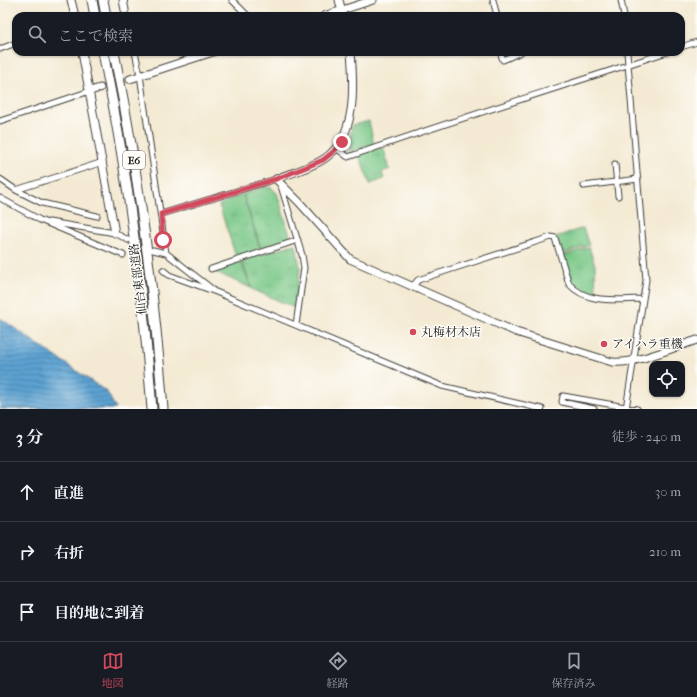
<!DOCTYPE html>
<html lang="ja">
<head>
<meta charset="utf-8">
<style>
	:root { --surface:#171b24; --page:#20242c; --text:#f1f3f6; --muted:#9ea1a6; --line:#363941; --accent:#d1495b }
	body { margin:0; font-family:"IM FELL French Canon","Noto Serif JP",serif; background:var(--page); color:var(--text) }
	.controls { position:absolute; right:12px; bottom:12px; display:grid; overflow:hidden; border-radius:8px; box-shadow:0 1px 3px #0004 }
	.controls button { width:36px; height:36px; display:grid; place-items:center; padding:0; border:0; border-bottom:1px solid var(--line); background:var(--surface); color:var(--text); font:20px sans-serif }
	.stop { position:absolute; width:12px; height:12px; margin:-9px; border:3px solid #d1495b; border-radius:50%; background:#fff }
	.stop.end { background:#d1495b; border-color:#fff; box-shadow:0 1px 4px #0008 }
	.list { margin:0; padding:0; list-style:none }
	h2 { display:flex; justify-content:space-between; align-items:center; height:52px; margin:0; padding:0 16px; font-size:17px }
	h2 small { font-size:13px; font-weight:400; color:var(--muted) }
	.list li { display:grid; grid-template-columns:26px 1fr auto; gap:12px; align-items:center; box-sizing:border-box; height:60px; padding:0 16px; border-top:1px solid var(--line) }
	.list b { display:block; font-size:15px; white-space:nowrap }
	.list em { font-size:13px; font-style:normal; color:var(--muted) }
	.icon { flex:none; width:22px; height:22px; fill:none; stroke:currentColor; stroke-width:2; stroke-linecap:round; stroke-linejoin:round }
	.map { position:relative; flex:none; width:697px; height:409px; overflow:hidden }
	.search { position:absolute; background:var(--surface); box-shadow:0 1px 3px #0004; left:12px; right:12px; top:12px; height:44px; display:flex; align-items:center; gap:10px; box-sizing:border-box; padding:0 14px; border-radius:12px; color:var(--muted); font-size:15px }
	.sheet { height:232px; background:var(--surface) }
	nav { display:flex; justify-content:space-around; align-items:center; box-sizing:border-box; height:56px; border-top:1px solid var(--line); background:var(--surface); font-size:11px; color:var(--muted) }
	nav a { display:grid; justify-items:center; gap:2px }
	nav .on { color:var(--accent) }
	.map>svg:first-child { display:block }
	.grass { fill:url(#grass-tufts); stroke:#4b7252 }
	.water { fill:url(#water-rules); stroke:#3c5e76 }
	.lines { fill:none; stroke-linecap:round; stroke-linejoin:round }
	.secondary-tunnel { stroke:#c9c1ae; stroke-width:7; stroke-dasharray:7 3.5; stroke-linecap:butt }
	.street-casing { stroke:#3c3b37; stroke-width:7 }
	.secondary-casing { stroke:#3c3b37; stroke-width:9 }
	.highway-casing { stroke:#3c3b37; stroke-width:11 }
	.street { stroke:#fff; stroke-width:5 }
	.secondary { stroke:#fff; stroke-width:7 }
	.highway { stroke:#fff; stroke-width:9 }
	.route { stroke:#d1495b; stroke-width:5 }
	.poi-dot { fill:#d1495b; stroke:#fdfcf7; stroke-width:1.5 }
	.labels { text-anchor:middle; stroke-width:3; stroke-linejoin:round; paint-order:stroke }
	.shield { fill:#fdfcf7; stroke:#605f5e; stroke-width:1 }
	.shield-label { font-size:11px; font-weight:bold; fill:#1c1c1c }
	.street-label { font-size:12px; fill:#1c1c1c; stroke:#fdfcf7 }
	.poi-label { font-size:12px; fill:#1c1c1c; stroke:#fdfcf7; text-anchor:start }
</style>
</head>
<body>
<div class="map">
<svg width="697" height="409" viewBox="0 0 697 409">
	<defs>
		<pattern id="grass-tufts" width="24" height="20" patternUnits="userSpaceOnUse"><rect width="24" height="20" fill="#7ac888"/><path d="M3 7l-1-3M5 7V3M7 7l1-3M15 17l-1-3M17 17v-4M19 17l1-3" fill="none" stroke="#69ab75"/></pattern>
		<pattern id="water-rules" width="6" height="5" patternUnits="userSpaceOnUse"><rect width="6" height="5" fill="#5ca1d1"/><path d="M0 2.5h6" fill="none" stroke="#4b82a9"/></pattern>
	</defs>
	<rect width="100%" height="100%" fill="#fdfcf7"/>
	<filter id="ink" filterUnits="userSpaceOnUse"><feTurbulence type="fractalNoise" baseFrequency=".025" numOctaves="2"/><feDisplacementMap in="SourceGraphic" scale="8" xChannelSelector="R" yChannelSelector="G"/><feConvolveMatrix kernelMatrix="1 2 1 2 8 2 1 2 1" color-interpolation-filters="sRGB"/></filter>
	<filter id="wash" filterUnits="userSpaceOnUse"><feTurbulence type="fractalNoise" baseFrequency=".012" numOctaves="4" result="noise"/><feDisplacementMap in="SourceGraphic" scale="16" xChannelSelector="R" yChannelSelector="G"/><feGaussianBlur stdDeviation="0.9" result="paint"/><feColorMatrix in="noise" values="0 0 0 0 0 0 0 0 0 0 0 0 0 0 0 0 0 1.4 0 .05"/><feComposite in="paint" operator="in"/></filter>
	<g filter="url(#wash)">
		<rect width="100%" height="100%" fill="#f4ead3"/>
		<path class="grass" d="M369 121 374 145 349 152 350 135 353 125Z
			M383 147 390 169 382 172 384 179 370 184 359 155Z
			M266 187 272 188 277 193 291 239 261 249 243 194Z
			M243 194 260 249 236 257 219 205Z
			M583 228 589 245 562 254 556 237Z
			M294 244 296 245 300 268 295 308 252 289 242 261Z
			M589 247 595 265 596 297C569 285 571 283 562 256Z
			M241 262 251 288 213 271Z"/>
		<path class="water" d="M0 318 107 392 116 409H0Z"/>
	</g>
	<g filter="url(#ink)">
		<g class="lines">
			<path class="secondary-tunnel" d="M100 88 130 79"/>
			<defs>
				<path id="street" d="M232 0 248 16
					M493 0 497 16
					M621 0 624 16
					M681 47 697 42
					M0 49 16 43
					M135 52 140 75 166 253
					M500 52 503 60 521 52
					M0 121 90 91
					M336 148 348 157C454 120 561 87 667 52
					M615 164 618 196
					M0 179 16 190 103 162
					M281 186 302 255 304 268 296 325
					M584 186 638 179
					M16 190 42 203 97 216
					M0 198 40 220 123 255
					M161 214 276 179
					M49 222 115 233 128 240
					M153 250 166 253 212 289
					M211 269 298 240
					M163 270 169 275 216 292 442 386 542 409
					M412 287 418 280 551 237 555 238 569 284C588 305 618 299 643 299
					M594 409 562 402 563 396 637 409
					M626 409 646 280 627 52"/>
				<path id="secondary" d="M71 0 75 16
					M123 0 125 10
					M339 0 343 16
					M324 16 373 0
					M82 52 115 233
					M351 52C354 87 357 137 324 159 310 168 291 173 276 179L299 202 350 259 516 332 612 362C634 365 675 347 697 340
					M130 79 213 52
					M90 91 100 88"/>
				<path id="highway" d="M92 0 95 16
					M103 0 106 16
					M103 52C127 170 143 289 152 409
					M114 52C138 170 154 289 163 409"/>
			</defs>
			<use href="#street" class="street-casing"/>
			<use href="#secondary" class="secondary-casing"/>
			<use href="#highway" class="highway-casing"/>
			<use href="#street" class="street"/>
			<use href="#secondary" class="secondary"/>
			<use href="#highway" class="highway"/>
		</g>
	</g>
	<g class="lines" filter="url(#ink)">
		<path class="route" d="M163 240 161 214 276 179 304 168 323 160 333 152 342 142"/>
	</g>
	<g class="poi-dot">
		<circle cx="413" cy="332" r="4"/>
		<circle cx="604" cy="344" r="4"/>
	</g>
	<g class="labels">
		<rect class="shield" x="123" y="151" width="22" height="18" rx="3"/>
		<g class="shield-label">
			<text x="134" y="164">E6</text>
		</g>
		<g class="street-label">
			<text transform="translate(138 279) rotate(-97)" y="4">仙台東部道路</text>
		</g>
		<g class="poi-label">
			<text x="421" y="336">丸梅材木店</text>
			<text x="612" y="348">アイハラ重機</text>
		</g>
	</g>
</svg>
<div class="controls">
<button><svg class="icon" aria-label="locate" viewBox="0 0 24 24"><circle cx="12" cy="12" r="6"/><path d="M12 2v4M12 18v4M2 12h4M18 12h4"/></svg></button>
</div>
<div class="stop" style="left:163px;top:240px"></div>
<div class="stop end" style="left:342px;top:142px"></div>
<div class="search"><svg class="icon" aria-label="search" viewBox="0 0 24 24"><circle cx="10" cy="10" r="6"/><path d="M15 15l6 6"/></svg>ここで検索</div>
</div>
<section class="sheet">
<h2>3 分<small>徒歩 · 240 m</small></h2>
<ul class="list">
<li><svg class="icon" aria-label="ahead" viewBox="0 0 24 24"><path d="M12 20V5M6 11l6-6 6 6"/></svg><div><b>直進</b></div><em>30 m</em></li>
<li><svg class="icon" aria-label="right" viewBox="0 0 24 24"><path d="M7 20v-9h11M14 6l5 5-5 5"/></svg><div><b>右折</b></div><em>210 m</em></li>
<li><svg class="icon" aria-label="arrive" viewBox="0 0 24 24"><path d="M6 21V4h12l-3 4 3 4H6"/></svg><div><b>目的地に到着</b></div></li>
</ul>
</section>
<nav>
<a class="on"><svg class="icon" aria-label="map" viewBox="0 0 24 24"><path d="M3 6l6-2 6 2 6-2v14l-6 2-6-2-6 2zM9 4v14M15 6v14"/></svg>地図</a>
<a><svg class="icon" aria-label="directions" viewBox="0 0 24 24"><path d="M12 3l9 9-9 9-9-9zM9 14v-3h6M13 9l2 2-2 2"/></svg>経路</a>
<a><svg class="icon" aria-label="saved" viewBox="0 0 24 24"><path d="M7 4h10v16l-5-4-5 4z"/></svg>保存済み</a>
</nav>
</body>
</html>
